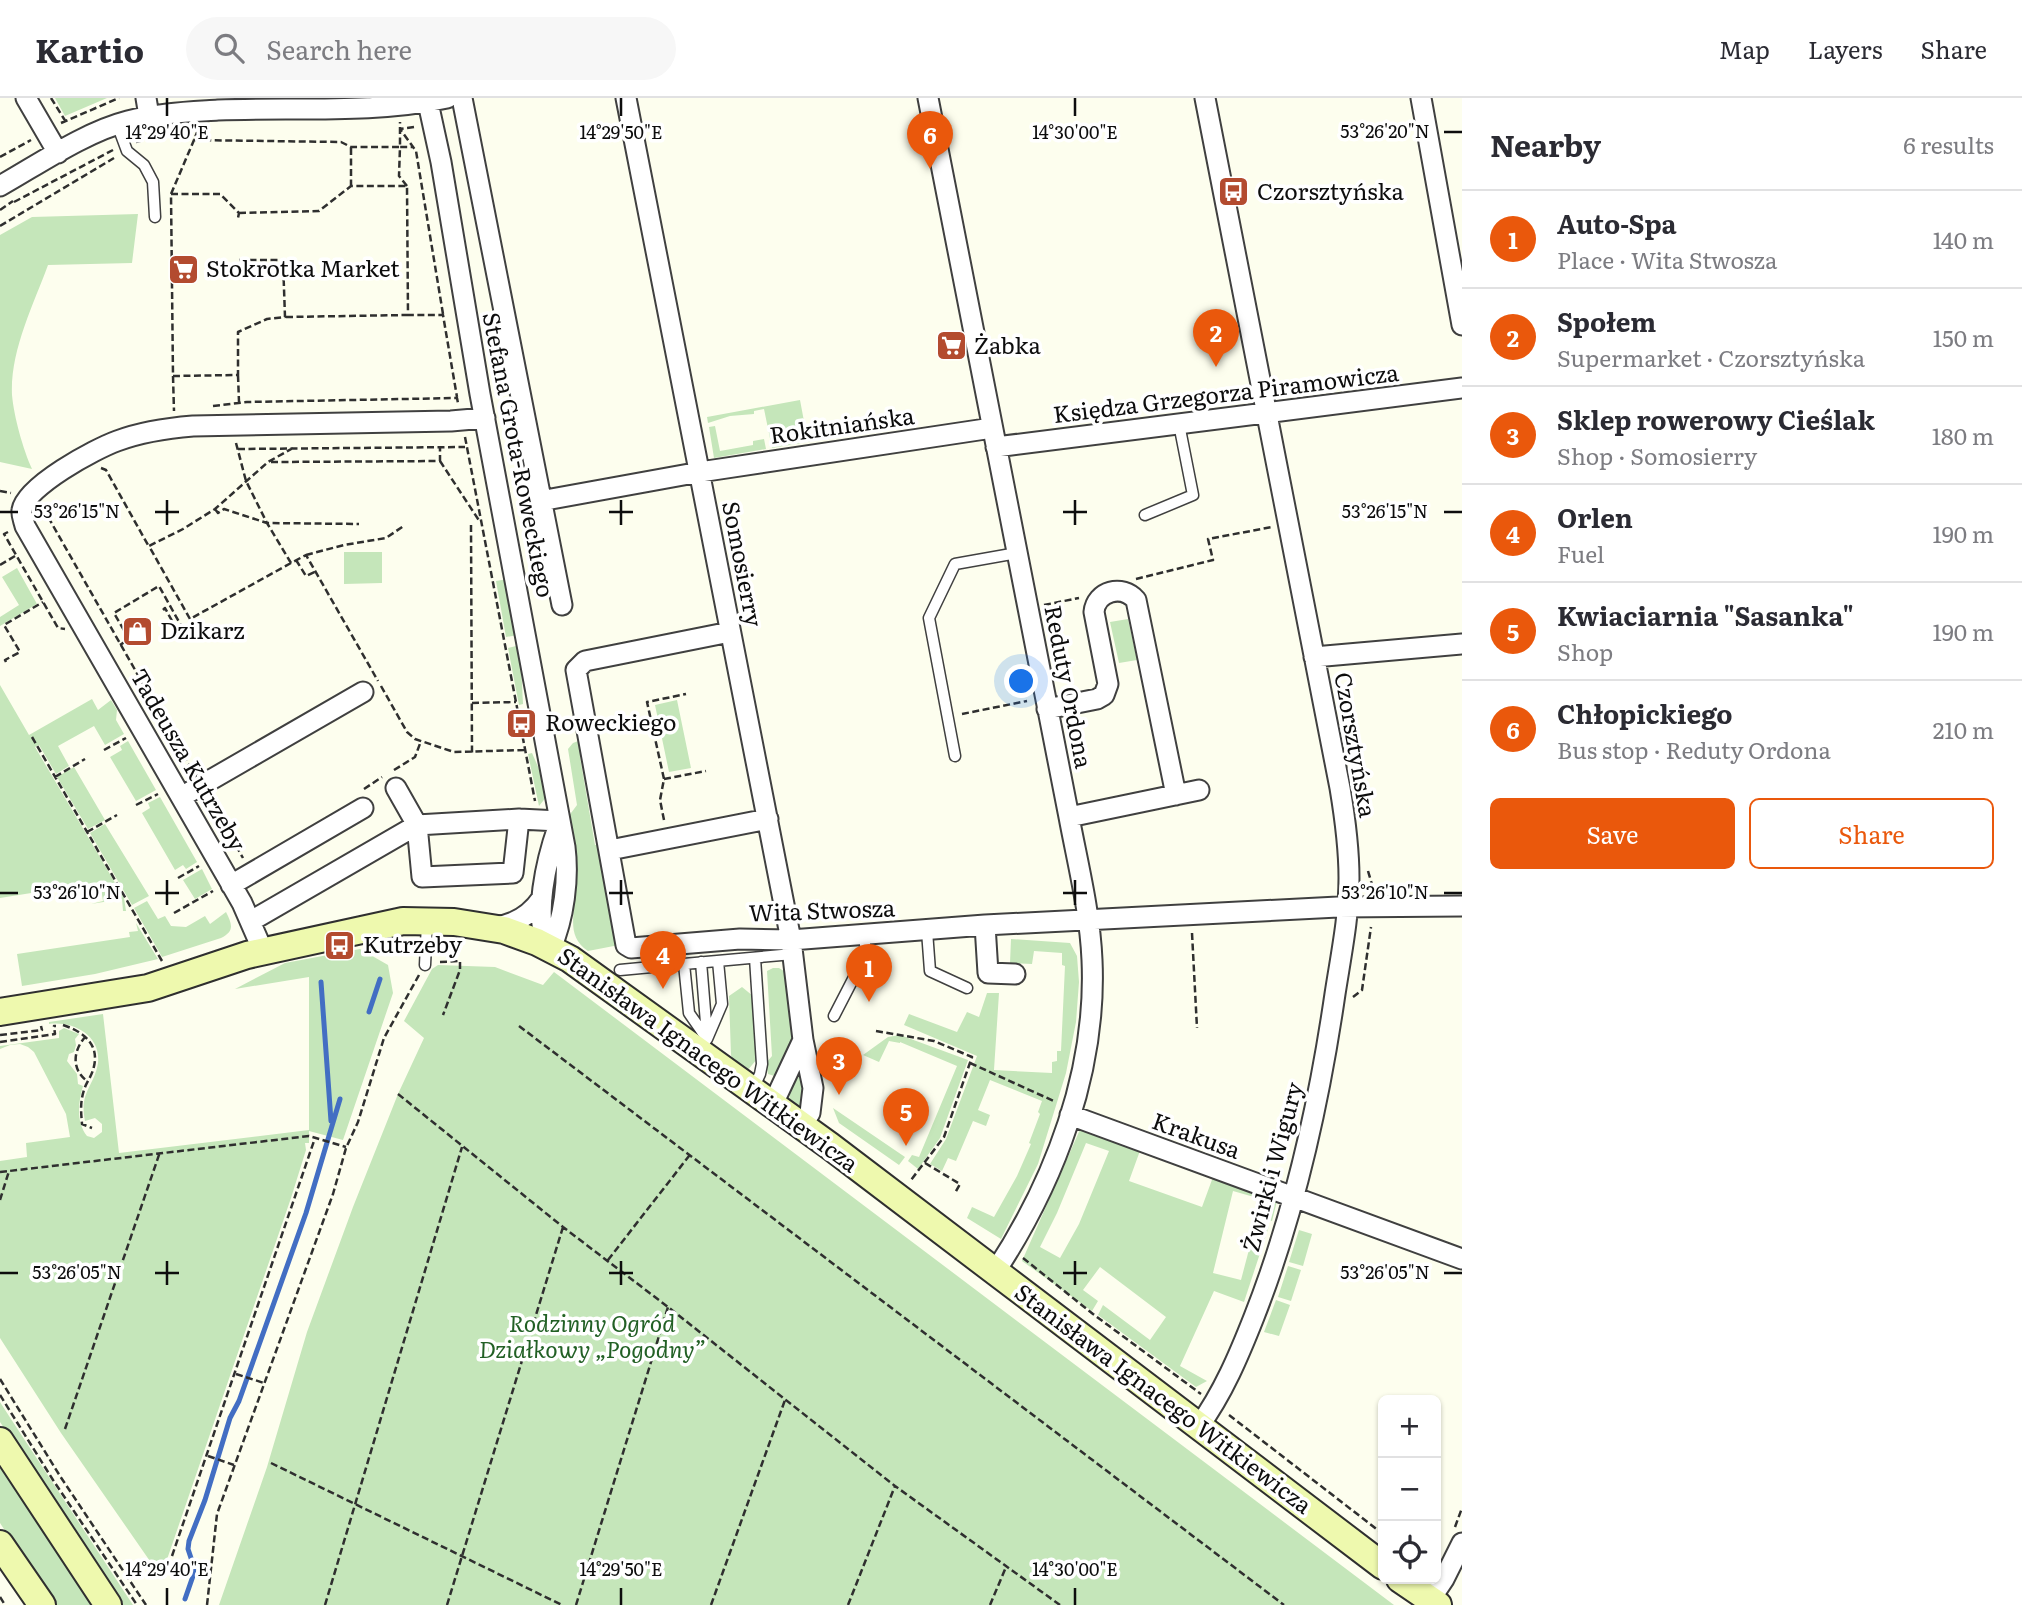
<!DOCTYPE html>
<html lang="en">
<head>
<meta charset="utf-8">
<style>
	:root { --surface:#fff; --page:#f7f7f7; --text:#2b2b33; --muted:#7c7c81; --line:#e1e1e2; --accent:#ea580c }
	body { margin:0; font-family:Literata,serif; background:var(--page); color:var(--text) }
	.controls { position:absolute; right:21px; bottom:21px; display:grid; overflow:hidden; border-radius:10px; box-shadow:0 2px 5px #0004 }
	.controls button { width:63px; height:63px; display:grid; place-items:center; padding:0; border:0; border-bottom:2px solid var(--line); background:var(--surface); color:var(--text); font:35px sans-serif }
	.you { position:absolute; left:1022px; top:584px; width:24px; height:24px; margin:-18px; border:5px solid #fff; border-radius:50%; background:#1a73e8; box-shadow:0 0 0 10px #1a73e833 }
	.badge { display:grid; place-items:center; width:46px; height:46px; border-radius:50%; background:var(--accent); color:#fff; font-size:23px; font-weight:700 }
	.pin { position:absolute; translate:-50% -58px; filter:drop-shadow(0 2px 4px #0008) }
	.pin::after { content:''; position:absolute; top:37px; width:24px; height:21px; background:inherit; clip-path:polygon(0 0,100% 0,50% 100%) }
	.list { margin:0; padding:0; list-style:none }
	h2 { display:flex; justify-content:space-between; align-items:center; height:91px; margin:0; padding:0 28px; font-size:30px }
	h2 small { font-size:23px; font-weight:400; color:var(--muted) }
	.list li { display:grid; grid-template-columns:46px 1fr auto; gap:21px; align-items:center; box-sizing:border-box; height:98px; padding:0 28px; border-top:2px solid var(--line) }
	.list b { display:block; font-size:26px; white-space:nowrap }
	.list p { margin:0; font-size:23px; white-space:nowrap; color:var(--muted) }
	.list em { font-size:23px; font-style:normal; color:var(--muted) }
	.actions { display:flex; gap:14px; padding:21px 28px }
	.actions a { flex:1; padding:16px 0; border:2px solid var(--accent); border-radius:10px; text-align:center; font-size:24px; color:var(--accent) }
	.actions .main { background:var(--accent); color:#fff }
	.icon { flex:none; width:38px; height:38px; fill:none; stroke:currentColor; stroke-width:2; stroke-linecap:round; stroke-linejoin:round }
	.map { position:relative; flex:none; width:1462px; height:1507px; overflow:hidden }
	header { display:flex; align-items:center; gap:42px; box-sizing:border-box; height:98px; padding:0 35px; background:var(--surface); border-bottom:2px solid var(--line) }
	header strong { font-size:33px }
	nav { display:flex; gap:38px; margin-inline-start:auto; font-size:24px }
	.search { width:490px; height:63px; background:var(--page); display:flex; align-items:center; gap:18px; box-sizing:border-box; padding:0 24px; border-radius:38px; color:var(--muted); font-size:26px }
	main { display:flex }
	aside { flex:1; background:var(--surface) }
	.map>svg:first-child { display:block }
	.green { fill:#c5e6ba; fill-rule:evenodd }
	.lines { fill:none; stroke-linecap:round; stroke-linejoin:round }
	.stream { stroke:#426ec3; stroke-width:5 }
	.lane-casing { stroke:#404040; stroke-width:13 }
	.street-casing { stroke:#404040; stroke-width:23 }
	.secondary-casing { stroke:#2f2f2f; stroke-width:30 }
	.path { stroke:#2f2f2f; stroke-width:2.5; stroke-dasharray:7 3.5; stroke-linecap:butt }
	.lane { stroke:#fff; stroke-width:10 }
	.street { stroke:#fff; stroke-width:19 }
	.secondary { stroke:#eef9ae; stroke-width:26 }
	.ticks { fill:none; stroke:#0d0d0d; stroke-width:2.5 }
	.labels { text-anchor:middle; stroke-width:7; stroke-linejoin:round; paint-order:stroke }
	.poi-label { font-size:23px; fill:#0d0d0d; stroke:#fff; text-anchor:start }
	.street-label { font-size:23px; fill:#0d0d0d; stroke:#fff }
	.park-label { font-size:23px; font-style:italic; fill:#226025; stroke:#fff }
	.ticks-label { font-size:18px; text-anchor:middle; fill:#0d0d0d; stroke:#fff; stroke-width:7; stroke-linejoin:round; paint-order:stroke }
</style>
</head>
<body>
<header>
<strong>Kartio</strong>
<div class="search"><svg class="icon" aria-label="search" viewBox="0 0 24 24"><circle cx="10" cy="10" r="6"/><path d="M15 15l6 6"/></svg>Search here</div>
<nav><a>Map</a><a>Layers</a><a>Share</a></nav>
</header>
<main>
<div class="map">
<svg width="1462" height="1507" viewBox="0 0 1462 1507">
	<rect width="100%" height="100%" fill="#fdfeee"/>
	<path class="green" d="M55 0H107L65 18Z
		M138 116 132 165 48 167C33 208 10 253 12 297 14 319 23 351 32 371L0 364V137L32 119Z
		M800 302 806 334H811L813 343 772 350 764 311 754 313V316L730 318 708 325 707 319Z
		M715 328 720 353 753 347V343L764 341 766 351 714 360 709 329Z
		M344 454H382V485L344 486Z
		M17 470 37 506 0 528V519L19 507 2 479Z
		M508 481 518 537 506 539 496 483Z
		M1128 521 1137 562 1119 565 1110 524Z
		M520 547 523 606 519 607 508 550Z
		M0 587 29 637 92 601 98 612 111 602 117 612 116 622 124 636 105 647 94 628 58 648 69 668 56 676 39 647 35 649 124 800 126 813H123L122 801 91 806 103 803 100 784 0 800Z
		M677 602 691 670 669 674 655 607Z
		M581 642 583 658 580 659 595 747 603 746 619 847 588 853C572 842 572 829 574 810L567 809 568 719 577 707 568 651 573 645Z
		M128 643 156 692 136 703 110 659 122 652 120 648Z
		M532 655 543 680 547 698 539 708 528 656Z
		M74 669 105 722 88 731 57 679Z
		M160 699 197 764 186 771 183 767 175 772 142 715 150 710 148 705Z
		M105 726 149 798 132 807 90 735Z
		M202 771 212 791 195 801 183 782Z
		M147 803 158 821 165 818 171 828 186 829 205 818 210 826 226 814C232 826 235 833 221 840L162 859 134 810Z
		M136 825 158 861 95 876 22 888 17 856 130 839 129 834 138 833Z
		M1011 841 1070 845 1077 858 1079 884 1076 924 1066 975 1038 1066 1001 1141 967 1120 972 1109 994 1119 1017 1078 1031 1046 1029 1045 1040 1016 1038 1014 1042 1003 990 982 978 1012 990 1017 986 1028 973 1023 956 1063 948 1060 942 1073 930 1066 946 1041 977 958 904 927 909 916 957 934 967 914 979 919 987 895H999L994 972 1052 975V964L1057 963V953H1061L1065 868 1062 867V855L1034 853 1032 866 1010 865Z
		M360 851 388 867 393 895 343 1042 309 1033V1045H305L306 1052 291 1100 161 1479 61 1335 0 1240V1063L27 1059 26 1045 70 1039 66 1016 34 954 28 949 20 946 10 947 0 951V948L59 940V933L64 930 79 936 75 941 76 947 74 954 69 956 67 963 77 976 78 986 83 988C78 1005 76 1024 87 1038L94 1040 102 1034V1026L95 1020 85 1023C79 994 94 989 98 965 101 937 73 923 49 926V924L103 916 119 1055 309 1032V879L235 891 285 865Z
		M438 867 495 869 543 887 554 874 1394 1507H219L267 1369 307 1234 353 1109 398 996 424 940 404 923 432 871Z
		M773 870H779L787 875 795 937 778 979 768 976 766 965 772 958 767 873Z
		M742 889 753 898 757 961 747 973 733 964 731 957 729 898Z
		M900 937 968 962 940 1040 918 1071 908 1063 912 1057 919 1059 957 968 900 944V945L889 943 879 964 863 957 888 939Z
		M805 969 802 1007 797 1011 789 1006 790 993 799 970Z
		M833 1010 905 1059 899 1067 839 1025Z
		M1082 1027 1141 1050 1129 1083 1202 1109 1213 1079 1274 1099 1277 1103 1272 1123 1257 1119 1261 1101 1233 1093 1213 1175 1241 1182 1256 1125 1269 1128 1244 1204 1214 1193 1180 1268 1207 1283 1196 1289 1098 1217 1103 1207 1150 1242 1166 1219 1100 1169 1083 1192 1098 1203 1092 1213 1022 1163ZM1086 1045 1109 1053 1079 1126 1060 1160 1040 1149 1057 1115Z
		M1299 1132 1312 1136 1303 1168 1289 1164Z
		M1288 1168 1301 1172 1291 1203 1278 1199Z
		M1276 1202 1290 1207 1279 1238 1264 1234Z
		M0 1304 9 1318 133 1507H123L0 1324Z
		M0 1357 99 1507H54L0 1425Z"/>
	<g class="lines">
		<path class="stream" d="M321 884 331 1023
			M369 914 380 881
			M185 1501 193 1478 194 1469 188 1451 189 1443 205 1402 230 1320 239 1303 306 1115 340 1001"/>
		<defs>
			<path id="lane" d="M117 26 127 53 144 67 153 84 155 119
				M1145 417 1193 397 1179 326
				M955 658 929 520 955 466 1017 455
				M927 833 930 873 967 890
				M701 864 707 937
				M425 867 427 825
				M620 872 684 866
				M834 918 866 856 864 837
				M707 941 722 906 718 863
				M700 951 707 941 689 915 684 866 793 856
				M754 989 760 976 762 966 755 860"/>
			<path id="street" d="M26 0 58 55
				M146 0 149 18
				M427 0 441 64 480 296 565 749C569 781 564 820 551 850
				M462 0 562 507
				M626 0 791 842 803 942 813 990 810 1015 801 1028
				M928 0 1069 719C1078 767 1090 814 1092 862 1097 973 1055 1083 995 1174
				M1421 0 1462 227
				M0 88C39 66 85 34 128 23 158 15 188 14 218 12 294 9 373 16 447 0
				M996 349 1462 290
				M540 403 700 374 992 330
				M730 534 585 563 576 572 626 847 631 850 740 841 791 842 985 827 1338 809 1462 808
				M1314 559 1462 546
				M1047 611 1097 601 1104 597 1108 586 1094 514C1096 493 1122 486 1136 502L1176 697
				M396 690 417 727 422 779 513 775 519 721
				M181 699 363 594
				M1069 719 1199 692
				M610 752 768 721
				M231 787 363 710
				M251 823 417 727 519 721 559 723
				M985 827 988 875 1015 876
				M494 829C515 827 531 816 542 800
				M551 850C530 825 548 757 558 729
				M263 853 242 805 25 428C24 423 21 417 22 412 26 388 95 351 117 343 141 334 168 330 193 328L451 323 485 320
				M772 1008 803 942
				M1070 1017 1462 1161
				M1199 1328C1223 1295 1239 1257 1254 1219 1295 1115 1319 1006 1335 896 1341 857 1349 819 1349 780 1349 750 1345 720 1340 690L1205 0
				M1430 1502 1444 1481 1462 1445"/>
			<path id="secondary" d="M0 914 148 890 247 857 403 823 454 824 504 832 537 844 570 861 830 1048 1383 1468
				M0 1343 108 1507
				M0 1446 42 1507
				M1400 1481 1438 1507"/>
		</defs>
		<use href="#lane" class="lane-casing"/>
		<use href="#street" class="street-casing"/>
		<use href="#secondary" class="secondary-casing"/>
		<path class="path" d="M51 0 66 24
			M61 25 119 0
			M414 29 400 31 416 53 443 216
			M198 32 194 42 341 44 351 49H400V24
			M173 36 194 42 171 96 173 278 238 277V234L267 221 285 219 283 162H239
			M136 44 173 35
			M351 50V88
			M0 59 31 42
			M407 88 399 78 400 49H413
			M171 96H220L239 115 238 120
			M14 104 113 52
			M0 112 13 103
			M239 115 319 113 351 88H407L408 217H443L457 299
			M0 128 114 60
			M286 219 408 217
			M238 277 239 304
			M173 278 174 313
			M213 308 247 304 457 300 458 305
			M465 339 535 703
			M236 345 246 383 267 425 291 465 306 457 378 583
			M238 351 465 349
			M440 363 480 424
			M271 364 440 363V349
			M101 370 106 372 148 447
			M0 393 11 395
			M43 410 192 672
			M215 411 218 415 224 411 267 425 359 426
			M471 427 472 655
			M8 434 4 436 58 530 65 531
			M306 457 344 447 386 440 405 427
			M296 462 306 478 317 473
			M291 465 190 521 149 448 183 431 215 411 268 364 293 350
			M0 467 15 458
			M1136 481 1213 462 1208 441 1272 429
			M1044 507 1079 500
			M163 512 165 510 178 534
			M120 547 129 541 114 515 159 488 183 531
			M6 564 5 562 20 554 4 527 43 504
			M381 588 407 634 415 641 454 654 524 652
			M472 605 516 604
			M962 616 1027 603
			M32 639 162 863
			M104 652 126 640
			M394 672 415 659 421 643
			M55 679 85 661
			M664 681 706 673
			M364 691 382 679
			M210 702 243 760
			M136 707 158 696
			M664 722 660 702 664 681 647 604 686 596
			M87 734 117 717
			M1368 773 1373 790
			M178 780 199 768
			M174 815 213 793
			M1192 835 1197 930
			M440 864 460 863V872L443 917
			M1353 899 1362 892 1371 829
			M63 927C84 934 101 947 93 972 91 979 86 985 84 992 80 1004 81 1014 82 1026L92 1030
			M519 928 1284 1507
			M876 933 934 943 972 959 944 1039 911 1082
			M0 937 42 932 41 928
			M86 938C73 952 71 971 87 983
			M0 944 55 936 54 928H56
			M970 965 1056 1004
			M398 996 563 1129 668 1209 895 1388 1060 1507
			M925 1065 960 1086 955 1095
			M0 1074 9 1073
			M0 1102 9 1073 309 1038 346 1049
			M1023 1160 1093 1216 1201 1296
			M608 1162 689 1058
			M236 1276 264 1285
			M0 1281 60 1378 146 1507
			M0 1297 53 1382 137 1507
			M1229 1317 1383 1436
			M65 1331 160 1054
			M208 1358 234 1367
			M271 1365 562 1507
			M1455 1429 1462 1410
			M172 1458 315 1040
			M0 1499 5 1507
			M207 1507 217 1416 333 1096 346 1050 358 1024 384 940 419 877
			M325 1507 462 1049
			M447 1507 563 1129
			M576 1507 668 1209
			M711 1507 785 1302
			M848 1507 895 1388
			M990 1507 1006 1469"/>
		<use href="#lane" class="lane"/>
		<use href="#street" class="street"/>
		<use href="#secondary" class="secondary"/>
	</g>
	<path class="ticks" d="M167 0V18M621 0V18M1075 0V18M1444 34H1462M167 402V427M621 402V427M1075 402V427M0 414H18M155 414H179M609 414H633M1063 414H1087M1444 414H1462M167 782V807M621 782V807M1075 782V807M0 795H18M155 795H179M609 795H633M1063 795H1087M1444 795H1462M167 1163V1187M621 1163V1187M1075 1163V1187M0 1175H18M155 1175H179M609 1175H633M1063 1175H1087M1444 1175H1462M167 1490V1507M621 1490V1507M1075 1490V1507"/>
	<defs>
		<symbol id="bus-square" viewBox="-11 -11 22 22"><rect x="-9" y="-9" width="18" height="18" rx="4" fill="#b34b2f" stroke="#fff"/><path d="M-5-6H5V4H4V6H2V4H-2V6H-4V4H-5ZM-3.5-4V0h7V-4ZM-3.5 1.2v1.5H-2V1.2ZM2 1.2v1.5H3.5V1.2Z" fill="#fff"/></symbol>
		<symbol id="supermarket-square" viewBox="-11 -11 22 22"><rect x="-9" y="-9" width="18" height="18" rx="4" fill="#b34b2f" stroke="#fff"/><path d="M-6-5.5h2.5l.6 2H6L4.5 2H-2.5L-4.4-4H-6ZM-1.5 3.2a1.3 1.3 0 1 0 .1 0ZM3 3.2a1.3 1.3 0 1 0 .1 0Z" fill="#fff"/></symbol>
		<symbol id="shop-square" viewBox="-11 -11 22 22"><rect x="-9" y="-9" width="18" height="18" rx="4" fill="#b34b2f" stroke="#fff"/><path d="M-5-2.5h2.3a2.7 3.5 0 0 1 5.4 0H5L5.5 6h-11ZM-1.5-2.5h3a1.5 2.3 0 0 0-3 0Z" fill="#fff"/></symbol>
	</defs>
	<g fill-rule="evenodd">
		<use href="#bus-square" x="1216" y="76" width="35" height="35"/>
		<use href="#supermarket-square" x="166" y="154" width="35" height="35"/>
		<use href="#supermarket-square" x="934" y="230" width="35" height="35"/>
		<use href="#shop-square" x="120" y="516" width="35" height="35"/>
		<use href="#bus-square" x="504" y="608" width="35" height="35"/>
		<use href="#bus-square" x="322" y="830" width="35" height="35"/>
	</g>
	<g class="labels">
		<g class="poi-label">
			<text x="1257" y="102">Czorsztyńska</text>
			<text x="206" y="179">Stokrotka Market</text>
			<text x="974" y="256">Żabka</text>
			<text x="160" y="541">Dzikarz</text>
			<text x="545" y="633">Roweckiego</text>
			<text x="363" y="855">Kutrzeby</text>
		</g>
		<g class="street-label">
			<text transform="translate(1226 296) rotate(-7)" y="8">Księdza Grzegorza Piramowicza</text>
			<text transform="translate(842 328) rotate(-8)" y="8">Rokitniańska</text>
			<text transform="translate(518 357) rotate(79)" y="8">Stefana Grota-Roweckiego</text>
			<text transform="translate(742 466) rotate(79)" y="8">Somosierry</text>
			<text transform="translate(1068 589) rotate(79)" y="8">Reduty Ordona</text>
			<text transform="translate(1355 647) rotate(80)" y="8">Czorsztyńska</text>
			<text transform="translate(188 662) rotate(60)" y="8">Tadeusza Kutrzeby</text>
			<text transform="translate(822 813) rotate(-2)" y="8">Wita Stwosza</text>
			<text transform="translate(708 962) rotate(36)" y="8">Stanisława Ignacego Witkiewicza</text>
			<text transform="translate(1196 1038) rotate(20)" y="8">Krakusa</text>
			<text transform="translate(1273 1069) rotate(-75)" y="8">Żwirki i Wigury</text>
			<text transform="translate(1163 1301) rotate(37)" y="8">Stanisława Ignacego Witkiewicza</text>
		</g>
		<g class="park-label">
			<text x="592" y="1234">Rodzinny Ogród<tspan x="592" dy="26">Działkowy „Pogodny”</tspan></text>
		</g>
	</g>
	<g class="ticks-label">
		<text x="1385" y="40">53°26'20"N</text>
		<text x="167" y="41">14°29'40"E</text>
		<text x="621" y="41">14°29'50"E</text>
		<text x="1075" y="41">14°30'00"E</text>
		<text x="77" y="420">53°26'15"N</text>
		<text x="1385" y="420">53°26'15"N</text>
		<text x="77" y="801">53°26'10"N</text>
		<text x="1385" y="801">53°26'10"N</text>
		<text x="77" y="1181">53°26'05"N</text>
		<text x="1385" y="1181">53°26'05"N</text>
		<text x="167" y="1478">14°29'40"E</text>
		<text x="621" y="1478">14°29'50"E</text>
		<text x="1075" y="1478">14°30'00"E</text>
	</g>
</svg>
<div class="controls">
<button>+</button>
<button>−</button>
<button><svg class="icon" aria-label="locate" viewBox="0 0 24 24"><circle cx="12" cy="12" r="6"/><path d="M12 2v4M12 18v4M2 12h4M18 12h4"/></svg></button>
</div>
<div class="you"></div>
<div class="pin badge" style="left:869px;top:904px">1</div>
<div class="pin badge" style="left:1216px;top:269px">2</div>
<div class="pin badge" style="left:839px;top:997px">3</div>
<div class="pin badge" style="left:663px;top:891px">4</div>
<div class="pin badge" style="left:906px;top:1048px">5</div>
<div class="pin badge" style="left:930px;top:71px">6</div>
</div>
<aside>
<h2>Nearby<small>6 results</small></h2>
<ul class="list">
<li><span class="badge">1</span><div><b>Auto-Spa</b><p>Place · Wita Stwosza</p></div><em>140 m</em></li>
<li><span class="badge">2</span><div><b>Społem</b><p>Supermarket · Czorsztyńska</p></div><em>150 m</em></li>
<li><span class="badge">3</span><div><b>Sklep rowerowy Cieślak</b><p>Shop · Somosierry</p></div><em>180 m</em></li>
<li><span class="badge">4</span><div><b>Orlen</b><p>Fuel</p></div><em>190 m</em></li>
<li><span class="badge">5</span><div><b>Kwiaciarnia &quot;Sasanka&quot;</b><p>Shop</p></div><em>190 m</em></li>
<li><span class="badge">6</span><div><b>Chłopickiego</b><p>Bus stop · Reduty Ordona</p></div><em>210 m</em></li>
</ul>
<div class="actions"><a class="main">Save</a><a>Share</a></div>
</aside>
</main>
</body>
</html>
